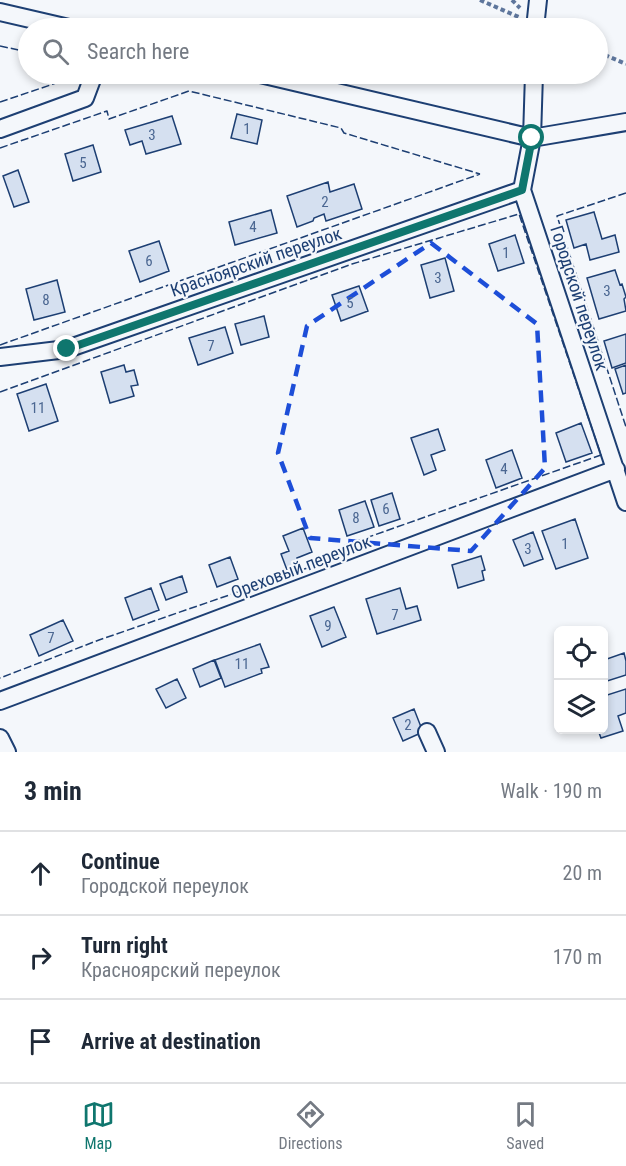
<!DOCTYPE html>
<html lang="en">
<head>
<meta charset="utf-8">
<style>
	:root { --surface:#fff; --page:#f2f2f3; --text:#1f2937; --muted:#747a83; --line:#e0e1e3; --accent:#0f766e }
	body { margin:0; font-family:"Roboto Condensed",sans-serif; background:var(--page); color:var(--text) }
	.controls { position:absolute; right:18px; bottom:18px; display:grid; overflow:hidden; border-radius:9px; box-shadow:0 3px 9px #0003 }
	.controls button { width:54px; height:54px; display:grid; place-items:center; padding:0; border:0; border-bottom:2px solid var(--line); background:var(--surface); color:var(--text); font:30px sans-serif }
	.stop { position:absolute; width:18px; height:18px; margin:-14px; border:4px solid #0f766e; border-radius:50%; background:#fff }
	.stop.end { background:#0f766e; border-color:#fff; box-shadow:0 2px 6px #0008 }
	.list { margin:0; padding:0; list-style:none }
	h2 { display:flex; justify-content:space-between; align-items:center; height:78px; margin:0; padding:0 24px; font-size:26px }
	h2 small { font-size:20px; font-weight:400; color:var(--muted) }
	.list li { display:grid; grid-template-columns:39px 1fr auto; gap:18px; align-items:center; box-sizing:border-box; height:84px; padding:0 24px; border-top:2px solid var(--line) }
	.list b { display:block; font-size:22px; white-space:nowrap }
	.list p { margin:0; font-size:20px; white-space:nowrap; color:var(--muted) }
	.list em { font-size:20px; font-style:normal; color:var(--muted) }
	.icon { flex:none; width:33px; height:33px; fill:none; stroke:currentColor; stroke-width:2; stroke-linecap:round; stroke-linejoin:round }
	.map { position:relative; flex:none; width:626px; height:752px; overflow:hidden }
	.search { position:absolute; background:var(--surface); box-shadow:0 3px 9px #0003; left:18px; right:18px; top:18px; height:66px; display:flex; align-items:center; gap:15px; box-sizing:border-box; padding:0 21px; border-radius:33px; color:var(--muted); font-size:22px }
	.sheet { height:330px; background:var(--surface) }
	nav { display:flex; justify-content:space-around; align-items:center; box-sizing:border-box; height:84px; border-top:2px solid var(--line); background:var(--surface); font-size:16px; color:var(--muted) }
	nav a { display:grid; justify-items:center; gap:3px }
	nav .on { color:var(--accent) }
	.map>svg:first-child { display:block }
	.building { fill:#d5e0f0; stroke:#1d3f73; stroke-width:1.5 }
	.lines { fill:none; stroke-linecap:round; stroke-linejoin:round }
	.street-casing { stroke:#1d3f73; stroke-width:20 }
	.path { stroke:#5e769c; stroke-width:4; stroke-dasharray:4.5 3; stroke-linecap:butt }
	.street { stroke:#f4f7fb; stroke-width:16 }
	.fence { stroke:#1d3f73; stroke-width:1.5; stroke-dasharray:8 3; stroke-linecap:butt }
	.route { stroke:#0f766e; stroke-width:8 }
	.marked { fill:none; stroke:#1d4ed8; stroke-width:4.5; stroke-dasharray:12 8; stroke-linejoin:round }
	.labels { text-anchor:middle; stroke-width:4.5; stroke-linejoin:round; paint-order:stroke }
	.number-label { font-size:15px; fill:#4b6792 }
	.street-label { font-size:18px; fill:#1d3f73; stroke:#f4f7fb }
</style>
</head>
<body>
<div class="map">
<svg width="626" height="752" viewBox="0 0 626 752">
	<rect width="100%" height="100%" fill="#f4f7fb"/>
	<path class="building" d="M237 114 262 120 257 144 231 138Z
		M172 116 181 144 146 154 142 141 130 145 125 130Z
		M93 145 101 172 73 181 65 154Z
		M18 170 29 202 14 207 3 176Z
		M328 182 330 192 354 184 362 209 326 221 324 214 314 218 313 221 297 227 287 196Z
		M271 210 277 233 235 245 229 222Z
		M594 212 602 239 615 235 619 252 590 260 586 244 574 248 566 220Z
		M515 235 524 263 498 271 489 244Z
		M159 241 169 271 140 282 129 251Z
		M445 258 454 291 430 298 421 265Z
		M615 270 620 285 622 284 626 297 624 299 626 311 599 319 587 278Z
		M57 280 65 312 34 320 26 289Z
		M359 286 368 311 341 321 332 295Z
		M264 316 269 337 241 345 235 324Z
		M225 327 233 353 198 365 189 338Z
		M626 334V363L612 368 604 341Z
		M124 365 126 372 134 370 138 385 131 386 134 396 110 403 101 372Z
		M626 365V393L623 394 615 369Z
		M46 384 58 421 29 431 17 394Z
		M581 423 592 453 566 462 556 433Z
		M438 429 445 450 431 455 436 470 424 475 411 438Z
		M512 450 522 478 496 488 486 460Z
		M392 493 400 519 379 526 371 500Z
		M365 501 374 527 347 536 339 510Z
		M575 519 588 558 556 569 542 531Z
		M303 528 312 552 297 558 300 565 287 570 281 554 289 551 283 536Z
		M533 532 543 559 524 566 513 540Z
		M481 556 485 570 482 571 484 580 458 588 452 565Z
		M230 557 238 579 217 587 209 565Z
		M182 576 187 592 166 600 160 584Z
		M151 588 159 610 133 620 125 598Z
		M400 588 406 609 417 606 421 620 377 634 366 599Z
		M334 607 346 637 322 647 310 616Z
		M63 620 73 641 39 656 30 635Z
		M260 644 269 667 261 669 262 673 225 687 215 660Z
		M624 653 626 661V675L604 682V660Z
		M214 660 221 678 200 687 193 669Z
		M177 679 186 698 166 708 156 689Z
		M626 689V713L618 716 623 731 601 738 598 730H604V696Z
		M414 709 423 732 403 741 393 718Z"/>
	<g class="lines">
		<defs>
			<path id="street" d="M0 12 69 28
				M535 28 538 0
				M260 74 532 138 626 122
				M534 74 532 138 522 190 626 502
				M0 129 85 98 94 74
				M0 357 67 349 522 190
				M0 701 616 469
				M427 732 436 752
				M0 738 7 752"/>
		</defs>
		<use href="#street" class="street-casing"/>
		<path class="path" d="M480 0 521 18
			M512 0 520 8
			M598 52 626 64"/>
		<use href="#street" class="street"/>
		<path class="fence" d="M0 46 28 52
			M0 102 77 76V74
			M0 148 107 111 109 119 189 91 341 128 344 133 480 174
			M626 193 557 216 626 427
			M0 345 480 174
			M0 392 352 264 519 214 601 455 343 546 345 555 99 640 0 678"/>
	</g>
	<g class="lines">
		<path class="route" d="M67 349 522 190 532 138"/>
	</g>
	<path class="marked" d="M431 243 537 324 545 468 471 551 310 538 278 453 307 326Z"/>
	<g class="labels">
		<g class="number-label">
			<text x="247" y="134">1</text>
			<text x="152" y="140">3</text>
			<text x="83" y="168">5</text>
			<text x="325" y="207">2</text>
			<text x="253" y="232">4</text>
			<text x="506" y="258">1</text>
			<text x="149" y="266">6</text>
			<text x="438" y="283">3</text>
			<text x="607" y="296">3</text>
			<text x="46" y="305">8</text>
			<text x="350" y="308">5</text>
			<text x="211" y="351">7</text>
			<text x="38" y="413">11</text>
			<text x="504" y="474">4</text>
			<text x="386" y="514">6</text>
			<text x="356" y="523">8</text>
			<text x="565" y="549">1</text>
			<text x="528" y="554">3</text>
			<text x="395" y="620">7</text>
			<text x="328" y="631">9</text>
			<text x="51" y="643">7</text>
			<text x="242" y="669">11</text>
			<text x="408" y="730">2</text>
		</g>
		<g class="street-label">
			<text transform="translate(256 262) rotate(-19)" y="6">Красноярский переулок</text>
			<text transform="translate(579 298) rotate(72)" y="6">Городской переулок</text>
			<text transform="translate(301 567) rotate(-21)" y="6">Ореховый переулок</text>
		</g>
	</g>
</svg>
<div class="controls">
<button><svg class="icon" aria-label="locate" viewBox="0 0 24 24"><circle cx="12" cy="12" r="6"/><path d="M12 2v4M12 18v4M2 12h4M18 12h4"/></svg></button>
<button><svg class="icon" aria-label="layers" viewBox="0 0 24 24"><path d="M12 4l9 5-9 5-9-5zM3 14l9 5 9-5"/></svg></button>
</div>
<div class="stop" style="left:532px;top:138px"></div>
<div class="stop end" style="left:67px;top:349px"></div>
<div class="search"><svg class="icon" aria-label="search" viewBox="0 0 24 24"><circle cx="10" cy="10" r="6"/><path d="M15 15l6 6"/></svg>Search here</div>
</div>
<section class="sheet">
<h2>3 min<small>Walk · 190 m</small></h2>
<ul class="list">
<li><svg class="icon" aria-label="ahead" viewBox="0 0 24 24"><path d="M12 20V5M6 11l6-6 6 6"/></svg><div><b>Continue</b><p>Городской переулок</p></div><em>20 m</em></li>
<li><svg class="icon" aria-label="right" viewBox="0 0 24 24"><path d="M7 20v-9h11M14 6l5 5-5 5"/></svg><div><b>Turn right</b><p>Красноярский переулок</p></div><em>170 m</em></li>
<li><svg class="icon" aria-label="arrive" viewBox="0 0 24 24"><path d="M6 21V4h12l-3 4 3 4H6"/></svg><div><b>Arrive at destination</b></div></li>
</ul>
</section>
<nav>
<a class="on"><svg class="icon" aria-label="map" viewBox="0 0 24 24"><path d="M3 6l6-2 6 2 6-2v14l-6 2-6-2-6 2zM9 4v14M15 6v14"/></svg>Map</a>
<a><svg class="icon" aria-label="directions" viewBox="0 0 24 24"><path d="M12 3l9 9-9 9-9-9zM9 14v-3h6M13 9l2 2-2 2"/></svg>Directions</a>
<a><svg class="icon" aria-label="saved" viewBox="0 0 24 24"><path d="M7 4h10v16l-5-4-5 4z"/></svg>Saved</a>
</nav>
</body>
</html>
